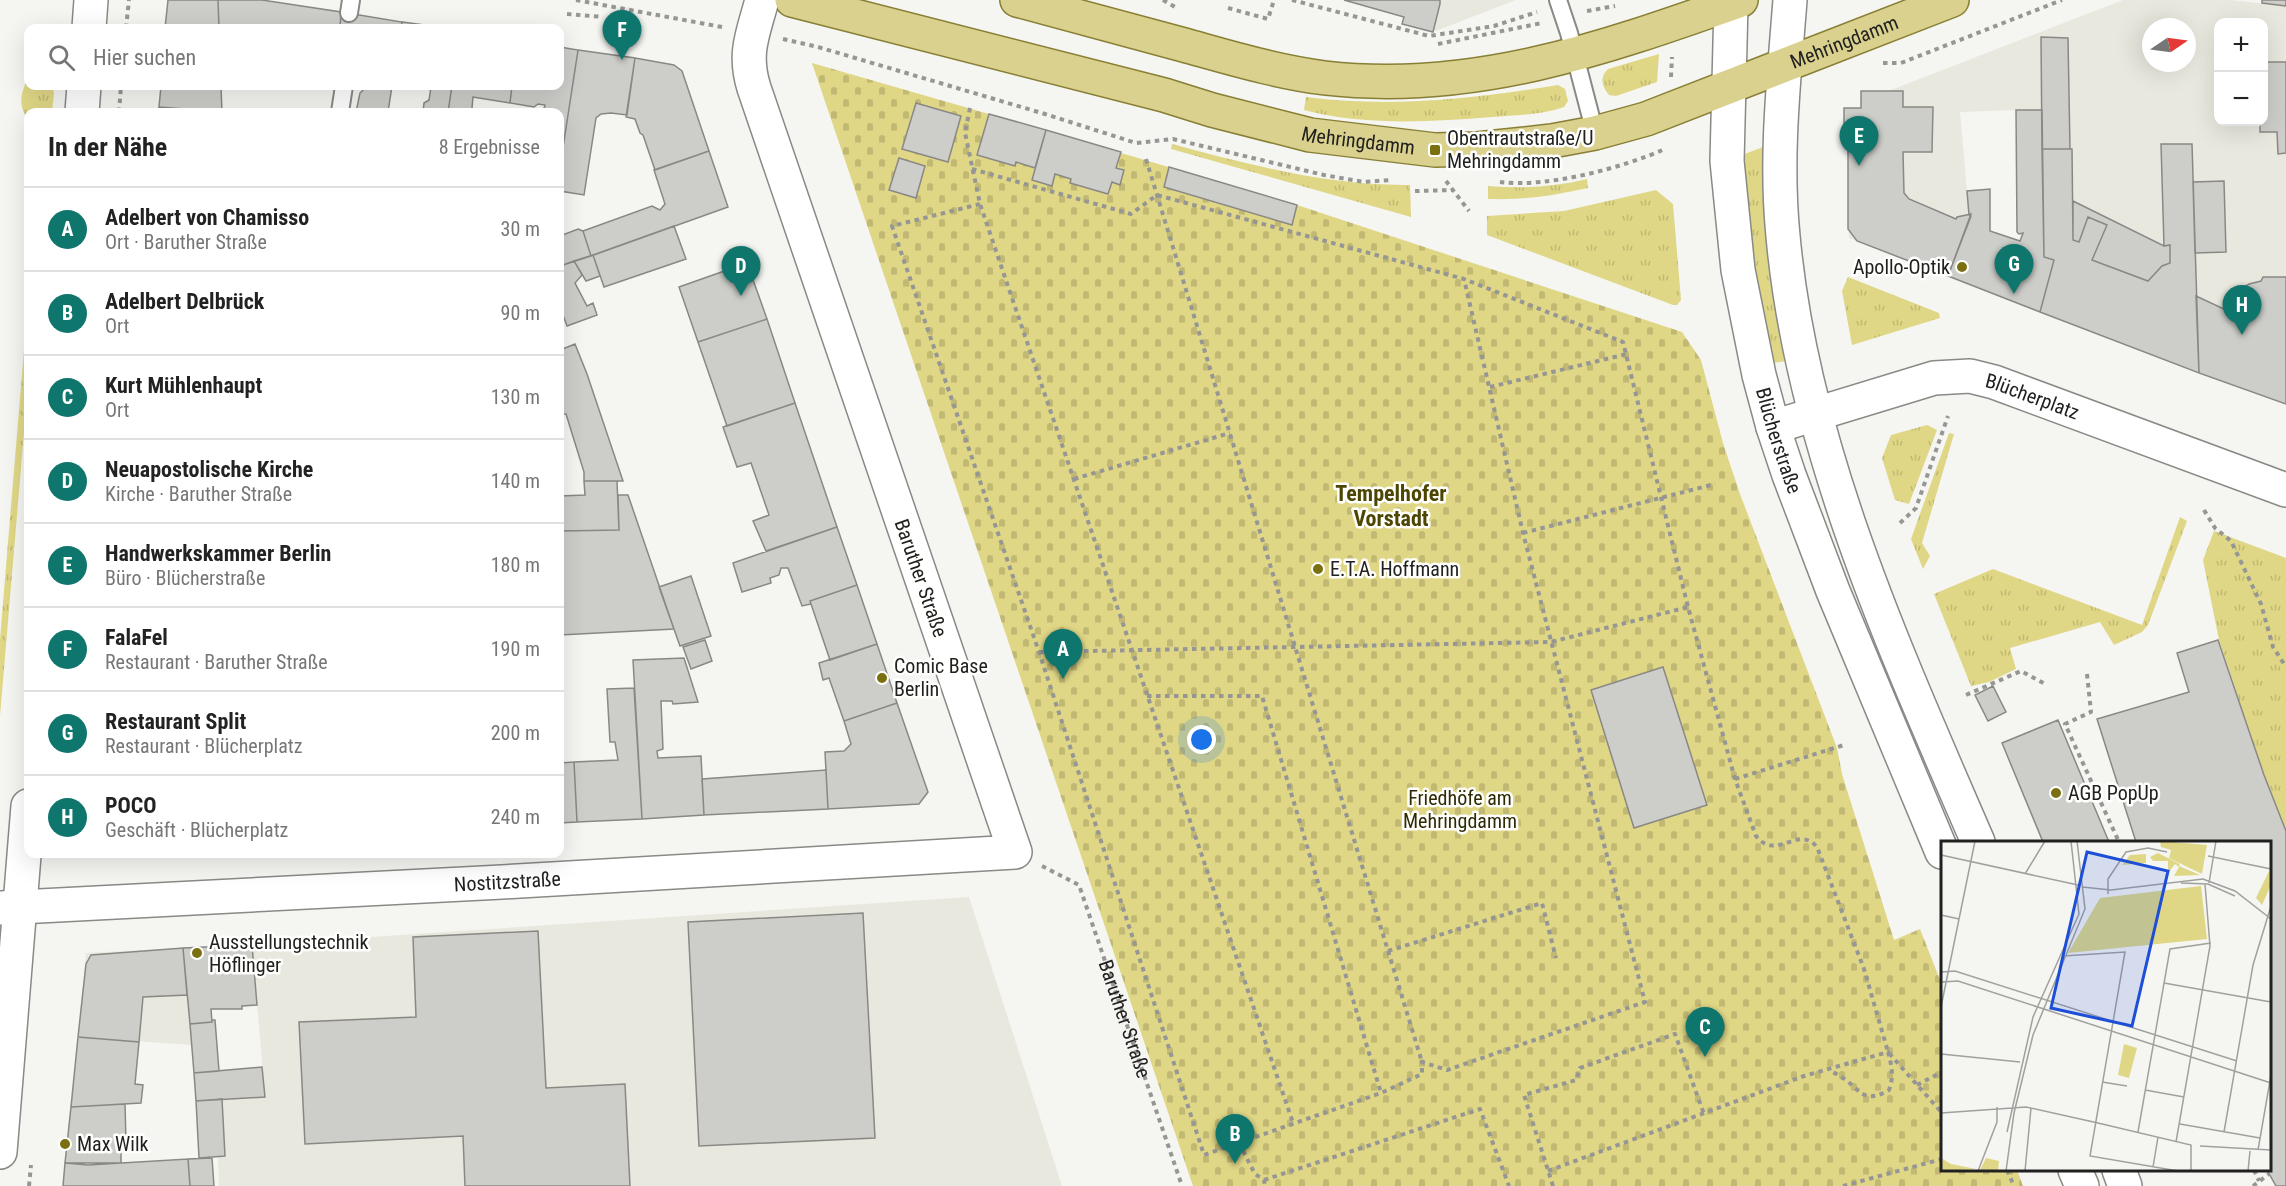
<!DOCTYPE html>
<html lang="de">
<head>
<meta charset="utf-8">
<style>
	:root { --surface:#fff; --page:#f2f2f2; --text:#222; --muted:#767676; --line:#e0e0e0; --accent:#0f766e }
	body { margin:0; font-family:"Roboto Condensed",sans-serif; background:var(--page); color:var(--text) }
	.controls { position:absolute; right:18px; top:18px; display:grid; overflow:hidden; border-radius:12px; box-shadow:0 6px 24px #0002 }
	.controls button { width:54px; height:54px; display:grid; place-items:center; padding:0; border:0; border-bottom:2px solid var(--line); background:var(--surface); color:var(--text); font:30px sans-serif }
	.compass { position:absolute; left:2142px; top:18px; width:54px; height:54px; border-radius:50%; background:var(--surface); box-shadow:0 6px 24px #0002; rotate:77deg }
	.you { position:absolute; left:1202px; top:740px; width:21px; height:21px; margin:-15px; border:4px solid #fff; border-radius:50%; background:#1a73e8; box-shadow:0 0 0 9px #1a73e833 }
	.badge { display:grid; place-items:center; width:39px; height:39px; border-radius:50%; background:var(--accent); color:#fff; font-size:20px; font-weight:700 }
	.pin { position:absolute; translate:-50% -50px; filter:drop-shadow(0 2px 3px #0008) }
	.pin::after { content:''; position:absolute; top:32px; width:21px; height:18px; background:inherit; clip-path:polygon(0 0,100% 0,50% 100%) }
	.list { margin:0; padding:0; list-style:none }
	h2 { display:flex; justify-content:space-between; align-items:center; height:78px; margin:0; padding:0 24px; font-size:26px }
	h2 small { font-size:20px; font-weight:400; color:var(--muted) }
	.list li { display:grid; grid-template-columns:39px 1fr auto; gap:18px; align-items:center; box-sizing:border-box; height:84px; padding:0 24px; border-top:2px solid var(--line) }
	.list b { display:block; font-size:22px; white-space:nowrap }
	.list p { margin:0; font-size:20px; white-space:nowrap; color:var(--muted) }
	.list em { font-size:20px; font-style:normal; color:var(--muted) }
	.icon { flex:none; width:33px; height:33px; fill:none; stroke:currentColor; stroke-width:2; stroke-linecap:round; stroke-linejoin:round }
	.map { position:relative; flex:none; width:2286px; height:1186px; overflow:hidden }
	.search { position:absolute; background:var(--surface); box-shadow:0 6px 24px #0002; left:24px; top:24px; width:540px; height:66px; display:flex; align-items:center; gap:15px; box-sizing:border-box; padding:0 21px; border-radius:12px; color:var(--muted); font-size:22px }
	.panel { position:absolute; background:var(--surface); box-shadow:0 6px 24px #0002; left:24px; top:108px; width:540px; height:750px; border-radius:12px }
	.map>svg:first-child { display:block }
	.built { fill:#e9e8de; fill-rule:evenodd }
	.grass { fill:url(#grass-tufts) }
	.cemetery { fill:url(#cemetery-stones) }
	.building { fill:#cdcdc9; stroke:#898885; stroke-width:1.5 }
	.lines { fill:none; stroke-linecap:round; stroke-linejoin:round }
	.lane-casing { stroke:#898986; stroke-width:20 }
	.street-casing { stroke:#898986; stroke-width:36 }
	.secondary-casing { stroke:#898986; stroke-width:36 }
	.primary-casing { stroke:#887f35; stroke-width:36 }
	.path { stroke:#969694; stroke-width:4; stroke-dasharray:4.5 4.5; stroke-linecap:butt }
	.lane { stroke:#fff; stroke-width:16 }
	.street { stroke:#fff; stroke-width:33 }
	.secondary { stroke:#fff; stroke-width:33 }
	.primary { stroke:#d9d18d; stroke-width:33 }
	.poi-dot { fill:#7a7010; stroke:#fffffe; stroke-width:2 }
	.labels { text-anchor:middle; stroke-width:5; stroke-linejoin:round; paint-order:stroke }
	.street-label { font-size:20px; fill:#212120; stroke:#fffffe }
	.poi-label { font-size:20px; fill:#212120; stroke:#fffffe; text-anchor:start }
	.park-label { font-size:20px; fill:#2f2a03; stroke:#fffffe }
	.quarter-label { font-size:22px; font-weight:bold; fill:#4d4603; stroke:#fffffe }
	.inset-road { fill:none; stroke:#a0a09e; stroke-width:1.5 }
	.view { fill:#1d4ed8; fill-opacity:0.15; stroke:#1d4ed8; stroke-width:3 }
	.inset-edge { fill:none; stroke:#212120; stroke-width:3 }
</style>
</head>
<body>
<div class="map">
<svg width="2286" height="1186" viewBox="0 0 2286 1186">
	<defs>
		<pattern id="grass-tufts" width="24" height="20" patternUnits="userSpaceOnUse" patternTransform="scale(1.5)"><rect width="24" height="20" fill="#e0d786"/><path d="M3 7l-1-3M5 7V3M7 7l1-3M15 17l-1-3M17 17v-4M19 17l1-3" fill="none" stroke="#c0b873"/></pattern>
		<pattern id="cemetery-stones" width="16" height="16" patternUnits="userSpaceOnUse" patternTransform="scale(1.5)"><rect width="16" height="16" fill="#e0d786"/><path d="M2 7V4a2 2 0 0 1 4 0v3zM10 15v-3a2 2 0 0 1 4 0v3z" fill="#c0b873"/></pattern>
	</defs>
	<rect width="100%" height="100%" fill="#f5f5f2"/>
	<path class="built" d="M1344 0H1516L1433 32 1402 24 1403 17Z
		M2123 0H2231L2286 6V405L2040 312 2053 260 2016 110 1960 112 1969 214 1971 216 1948 276 1849 238 1848 128H1844V108H1861V91L1886 92ZM2218 22H2264V122H2218ZM2151 27H2187V63H2151Z
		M969 897 1062 1186H219L218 1157 225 1156 222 1099 265 1096 252 945Z
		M183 948 192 1045 78 1037 86 953Z"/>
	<path class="grass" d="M1659 54 1657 82 1616 96 1609 95C1602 87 1599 77 1608 69Z
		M28 79V86H52L54 93 52 112H28V120C18 105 20 94 28 79Z
		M1558 85 1565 89 1568 101 1564 107C1542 115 1515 115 1492 117 1430 122 1365 126 1304 110L1306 97C1391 108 1473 99 1558 85Z
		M1172 144C1251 165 1328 186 1410 185L1411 217 1171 149Z
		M1763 147 1766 203 1787 361 1771 363 1753 270 1742 155Z
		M1587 179 1588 188C1551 196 1525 200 1488 199V186C1522 189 1554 187 1587 179Z
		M1656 190 1673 204 1681 300 1677 305H1673L1487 235V216L1564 211Z
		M1848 277 1939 313 1940 318 1852 345 1842 291Z
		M28 302V385L0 716V639Z
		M1927 425 1937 430 1909 504 1895 500 1882 458 1891 435Z
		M1949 433 1954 434 1922 543 1930 556 1923 569 1911 539Z
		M2180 517 2187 521 2148 625 2142 632 2114 645 2100 622 2010 648 2016 669 1989 682 1971 686 1934 594 1993 569 2142 625Z
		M2214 531 2286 558V831L2264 775 2219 640 2203 560Z"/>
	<path class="cemetery" d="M812 63 989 114 1297 205 1682 332 1701 360 1723 443 1740 494 1837 748 1842 774 1894 940 1920 929 1942 985V1170H2017L2023 1186H1193Z"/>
	<path class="building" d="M168 0H218L219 28H165Z
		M218 0H262L341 12 340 28H219Z
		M1344 0H1440V4L1433 32 1402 24 1404 17Z
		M2262 0H2286V6L2262 3Z
		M341 12 402 22 401 28H340Z
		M402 22 410 23 446 28H401Z
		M2041 37 2068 38 2070 149H2042Z
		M560 47 578 50 560 167V112H543L545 105 538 104 534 107 510 103 512 86H560Z
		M578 50 635 58 627 115 611 113 601 114 596 118 584 195 560 191V167Z
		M635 58 674 65 682 71 709 151 655 170 643 135 640 133 635 119 626 117Z
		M2264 62H2286V153L2278 154 2277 132H2260V122H2264Z
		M161 86 221 87 222 112 159 107Z
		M364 86H392L388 112H356L360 93 363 90Z
		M419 86H452L448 112H423L424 103 429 100 431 87Z
		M452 86H512L510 103 473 97 472 108 476 112H448Z
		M1861 91H1903V107H1933L1932 152H1903L1904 193 1909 199 1956 219 1957 217 1971 214 1948 276 1857 241 1848 229V128H1844V108H1861Z
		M916 103 961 116 948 162 902 149Z
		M159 107 222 112H228H158Z
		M2016 110H2042L2044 257 2054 260 2040 312 1948 276 1971 216 1969 215 1967 191 1990 189V231L2020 241 2023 233 2019 234 2017 232Z
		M989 114 1046 130 1035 168 1016 162 1015 166 977 155Z
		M1046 130 1121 152 1116 168 1124 170 1120 185 1112 182 1108 194 1070 183 1071 179 1055 174 1052 186 1032 180Z
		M2161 144H2192L2199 373 2040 312 2054 260 2044 257 2042 149H2072L2073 240 2079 242 2088 217 2107 225 2092 260 2148 281 2162 266 2170 263V245L2164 246Z
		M709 151 728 207 591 256 583 231 652 206 660 210 665 204 654 170Z
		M899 158 925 166 916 198 889 190Z
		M1169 167 1297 205 1292 225 1164 187Z
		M2224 181 2226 252 2195 253 2193 182Z
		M2073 201 2164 246 2170 245V263L2162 266 2148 281 2092 260 2107 225 2088 217 2079 242 2073 240Z
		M674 226 686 259 604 287 593 255Z
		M578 229 583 231 591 256 560 266V236Z
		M593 255 600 276 586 281 574 261Z
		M574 261 582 275 575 283 587 306 593 303 597 315 567 326 560 307V266Z
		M747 263 767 319 698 342 679 287Z
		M2263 277H2286V404L2199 373 2196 296 2226 310 2231 299 2239 290 2249 284 2261 281Z
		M767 319 795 403 727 426 698 342Z
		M575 344 587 374 623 481H584V472L566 414H560V350Z
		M795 403 837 527 766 551 753 521 769 515 751 463 737 467 723 427Z
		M584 481H617L619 530 560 531V496L585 495Z
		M618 495H628L674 629 560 635V531L619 530Z
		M837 527 857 585 810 601 811 604 802 606 788 568H781L779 575 770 578 771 583 742 592 733 563Z
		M691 576 711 636 680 646 659 587Z
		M857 585 877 644 830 660 810 601Z
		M705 640 712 661 691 669 683 647Z
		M2218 640 2264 775 2286 831V1186H2276L2267 1170H2270V842H2136L2097 719 2189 692 2177 653Z
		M877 644 897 703 844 721 829 678 823 680 819 663Z
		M684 658 698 702 673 704 672 701H661L663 749 657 751 658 758 701 756 704 815 642 819 633 660Z
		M1663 667 1707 805 1634 828 1591 690Z
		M1993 686 2006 712 1988 721 1975 695Z
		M634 688 642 819 577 822 574 762 618 760 615 742H610L607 689Z
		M897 703 928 792 919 804 828 809 825 752 844 751 851 744 844 721Z
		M2058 720 2109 842H2043L2002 743Z
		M574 762 577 822 560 823V763Z
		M826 770 828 809 704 815 702 779Z
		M863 913 875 1138 699 1146 688 922Z
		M538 931 546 1088 625 1084 630 1186H465L463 1136 305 1144 299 1022 416 1017 413 937Z
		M252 945 257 1005 242 1006V1009H211L212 1022 190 1024 183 948Z
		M183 948 187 995 143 997 139 1042 78 1037 86 964 91 955Z
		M212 1020H215L219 1071 194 1073 190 1024 212 1022Z
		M78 1037 139 1042 135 1084 143 1085 141 1103 71 1107Z
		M262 1067 265 1097 196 1101 194 1073Z
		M222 1099 225 1156 199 1158 196 1101Z
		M125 1104 126 1142H121V1163H65L71 1107Z
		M212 1158 214 1186H190L188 1159Z
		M188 1159 190 1186H63L65 1163 88 1165Z"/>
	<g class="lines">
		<defs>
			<path id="lane" d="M1558 0 1569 33 1595 133
				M349 13 351 0
				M340 112 344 86"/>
			<g id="street">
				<path id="s2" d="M1773 427 1934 378 1970 376 1994 382 2286 490"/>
				<path id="s3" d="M0 908 502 882 1015 852 754 88C743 53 753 34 762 0"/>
			</g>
			<g id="secondary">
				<path d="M1790 0C1784 79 1775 157 1783 236 1802 446 1895 650 1978 842"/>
				<path id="s4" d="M1731 4 1727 161 1738 270 1759 375 1773 427 1789 475 1833 591 1942 852"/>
				<path d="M89 28 91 0"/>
				<path d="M82 112 84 86"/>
				<path d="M0 1152 28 806"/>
				<path d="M2075 1170 2082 1186"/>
				<path d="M2119 1170 2125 1186"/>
			</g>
			<g id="primary">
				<path id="s5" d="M792 0 1164 95 1212 110 1310 135 1435 150 1477 149 1552 141 1595 133 1646 119 1952 0"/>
				<path d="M1017 0C1072 15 1128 30 1184 45 1231 58 1277 72 1325 78 1473 95 1605 48 1741 0"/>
			</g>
		</defs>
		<use href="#lane" class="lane-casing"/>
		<use href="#street" class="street-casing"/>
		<use href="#secondary" class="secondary-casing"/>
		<use href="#primary" class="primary-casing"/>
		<g class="path">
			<path d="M576 0 722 27"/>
			<path d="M1163 0 1175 7"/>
			<path d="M1292 0 1429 36 1494 26 1537 12"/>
			<path d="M1228 8 1268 19 1274 0"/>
			<path d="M1587 11 1615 6"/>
			<path d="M567 14 603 17"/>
			<path d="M126 28 129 0"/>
			<path d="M783 39 818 47 1045 114 1136 143 1173 139 1324 175 1364 182 1391 180"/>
			<path d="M1438 44 1542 23"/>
			<path d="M1883 63H1901L2062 0"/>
			<path d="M1671 77 1672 57"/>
			<path d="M970 108 965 133 980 204 1293 1123"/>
			<path d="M119 112 121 86"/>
			<path d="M1146 159 1422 1062"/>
			<path d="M972 169 1131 214 1157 195 1464 279 1623 342 1688 607 1735 779 1756 836C1777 862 1798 824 1817 847L1864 969 1888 1052 1942 1113"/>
			<path d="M1446 181 1469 211"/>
			<path d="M1500 182C1547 188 1622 168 1665 149"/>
			<path d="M1415 191 1452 190"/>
			<path d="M980 204 892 226 1039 652 1204 1155 1381 1093 1422 1074V1062L1447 1070 1645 1002 1523 533 1464 279"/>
			<path d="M1490 387 1627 354"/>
			<path d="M1074 479 1230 433"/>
			<path d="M2204 510 2215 528 2231 541 2261 604 2273 647 2286 667"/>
			<path d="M1900 523 1916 508 1948 416"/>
			<path d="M1523 533 1715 484"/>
			<path d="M1039 652 1551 642 1688 607"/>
			<path d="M2087 674 2091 712 2065 724 2119 842"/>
			<path d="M1966 695 2021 671 2047 685"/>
			<path d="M1147 696H1262L1381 1093"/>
			<path d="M1735 779 1844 745"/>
			<path id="s1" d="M1042 866 1079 885 1182 1186"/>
			<path d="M1388 951 1542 903 1556 958"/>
			<path d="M1917 1085 1942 1072"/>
			<path d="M1239 1143 1255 1174 1264 1180 1265 1186"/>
			<path d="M2007 1170 2014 1186"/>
			<path d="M2254 1170 2259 1181"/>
			<path d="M1548 1171 1804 1076 1888 1052C1892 1067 1894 1076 1889 1090 1866 1103 1863 1094 1846 1080 1840 1076 1834 1073 1829 1069"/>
			<path d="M1264 1180 1480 1109 1509 1186"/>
			<path d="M29 1186 31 1165"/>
			<path d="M1553 1186 1524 1095 1576 1080 1580 1068 1675 1034 1704 1114"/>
			<path d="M1843 1186 1942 1159"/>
			<path d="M2253 1186 2269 1174"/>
		</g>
		<use href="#lane" class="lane"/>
		<use href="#street" class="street"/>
		<use href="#secondary" class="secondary"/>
		<use href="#primary" class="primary"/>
	</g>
	<g class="poi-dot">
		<rect x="1429" y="144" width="12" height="12" rx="3"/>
		<circle cx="1962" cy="267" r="6"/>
		<circle cx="1318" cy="569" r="6"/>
		<circle cx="882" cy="678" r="6"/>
		<circle cx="2056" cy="793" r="6"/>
		<circle cx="197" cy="953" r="6"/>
		<circle cx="65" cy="1144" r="6"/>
	</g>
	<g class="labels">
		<g class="street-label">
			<text dy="7" stroke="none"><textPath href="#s5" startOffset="1088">Mehringdamm</textPath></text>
			<text dy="7" stroke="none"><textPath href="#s5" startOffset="584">Mehringdamm</textPath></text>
			<text dy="7" stroke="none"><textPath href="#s2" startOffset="270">Blücherplatz</textPath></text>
			<text dy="7" stroke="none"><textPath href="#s4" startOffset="442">Blücherstraße</textPath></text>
			<text transform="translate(921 578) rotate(71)" y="7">Baruther Straße</text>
			<text dy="7" stroke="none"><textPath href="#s3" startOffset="508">Nostitzstraße</textPath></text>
			<text dy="7" stroke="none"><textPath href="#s1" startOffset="183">Baruther Straße</textPath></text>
		</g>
		<g class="poi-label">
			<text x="1447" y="145">Obentrautstraße/U<tspan x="1447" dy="23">Mehringdamm</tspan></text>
			<text x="1950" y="274" text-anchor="end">Apollo-Optik</text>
			<text x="1330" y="576">E.T.A. Hoffmann</text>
			<text x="894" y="673">Comic Base<tspan x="894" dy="23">Berlin</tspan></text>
			<text x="2068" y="800">AGB PopUp</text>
			<text x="209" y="949">Ausstellungstechnik<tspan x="209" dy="23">Höflinger</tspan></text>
			<text x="77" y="1151">Max Wilk</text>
		</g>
		<g class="park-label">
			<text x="1460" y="805">Friedhöfe am<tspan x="1460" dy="23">Mehringdamm</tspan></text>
		</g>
		<g class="quarter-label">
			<text x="1391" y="501">Tempelhofer<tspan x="1391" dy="25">Vorstadt</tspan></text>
		</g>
	</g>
	<g transform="translate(1941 841)">
		<rect width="330" height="330" fill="#f5f5f2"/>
		<path d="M217 12 239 23 238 25 259 34 233 35 238 26 234 23 227 32V20H212L209 16ZM189 14 205 13V22L181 24Z" fill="#e0d786"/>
		<path d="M260 45 266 98 127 112 159 57Z" fill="#e0d786"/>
		<path d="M219 0 266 4 261 33 228 17 230 9 220 6ZM183 203 196 207 188 237 177 234ZM0 317 10 323 35 328 0 330ZM45 317 58 320 57 330 39 329Z" fill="#e0d786"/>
		<path d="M328 30 329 46 321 64 315 57Z" fill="#e0d786"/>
		<path class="inset-road" d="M0 14 137 44M267 15 330 28M84 33 104 0M240 42 267 43 294 55M268 42 275 0M141 46 170 49 262 38 294 50 330 78M167 53V38L185 11 207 7 226 11M0 74 18 78M122 115 184 111 149 315 237 330M0 131 14 130 296 220M0 141 17 140 330 242M223 142 330 161M0 166 34 0M0 213 79 221M161 241 186 245M204 249 243 256M0 272 85 266 157 282 250 304V330M239 283 319 297M66 291 92 176 138 73 130 0M197 291 229 108 270 102M283 291 312 124 330 65M235 301 269 105 264 43M259 305 330 309M317 309 330 234M212 326 217 296M37 330 56 281V266M65 330 73 272 92 194 144 68 136 0M84 330 90 267M307 330 309 310"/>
		<path class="view" d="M146 11 227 30 191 185 110 167Z"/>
		<rect width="330" height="330" class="inset-edge"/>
	</g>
</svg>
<div class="controls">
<button>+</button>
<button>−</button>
</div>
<svg class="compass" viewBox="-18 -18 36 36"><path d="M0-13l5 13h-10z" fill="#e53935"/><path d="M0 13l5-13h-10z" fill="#767676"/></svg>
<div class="you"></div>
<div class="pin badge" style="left:1063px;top:679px">A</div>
<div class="pin badge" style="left:1235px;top:1164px">B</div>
<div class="pin badge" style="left:1705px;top:1057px">C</div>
<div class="pin badge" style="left:741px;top:296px">D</div>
<div class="pin badge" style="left:1859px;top:166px">E</div>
<div class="pin badge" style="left:622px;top:60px">F</div>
<div class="pin badge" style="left:2014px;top:294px">G</div>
<div class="pin badge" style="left:2242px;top:335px">H</div>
<div class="search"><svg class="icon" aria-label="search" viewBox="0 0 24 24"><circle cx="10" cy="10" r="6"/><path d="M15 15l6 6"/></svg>Hier suchen</div>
<section class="panel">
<h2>In der Nähe<small>8 Ergebnisse</small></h2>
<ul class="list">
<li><span class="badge">A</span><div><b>Adelbert von Chamisso</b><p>Ort · Baruther Straße</p></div><em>30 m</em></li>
<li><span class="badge">B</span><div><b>Adelbert Delbrück</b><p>Ort</p></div><em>90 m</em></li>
<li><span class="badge">C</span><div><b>Kurt Mühlenhaupt</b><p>Ort</p></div><em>130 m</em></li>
<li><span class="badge">D</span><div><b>Neuapostolische Kirche</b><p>Kirche · Baruther Straße</p></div><em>140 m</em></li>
<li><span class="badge">E</span><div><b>Handwerkskammer Berlin</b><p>Büro · Blücherstraße</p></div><em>180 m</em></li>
<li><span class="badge">F</span><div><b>FalaFel</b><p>Restaurant · Baruther Straße</p></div><em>190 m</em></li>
<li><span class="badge">G</span><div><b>Restaurant Split</b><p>Restaurant · Blücherplatz</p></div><em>200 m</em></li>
<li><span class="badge">H</span><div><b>POCO</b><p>Geschäft · Blücherplatz</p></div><em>240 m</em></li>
</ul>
</section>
</div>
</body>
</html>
